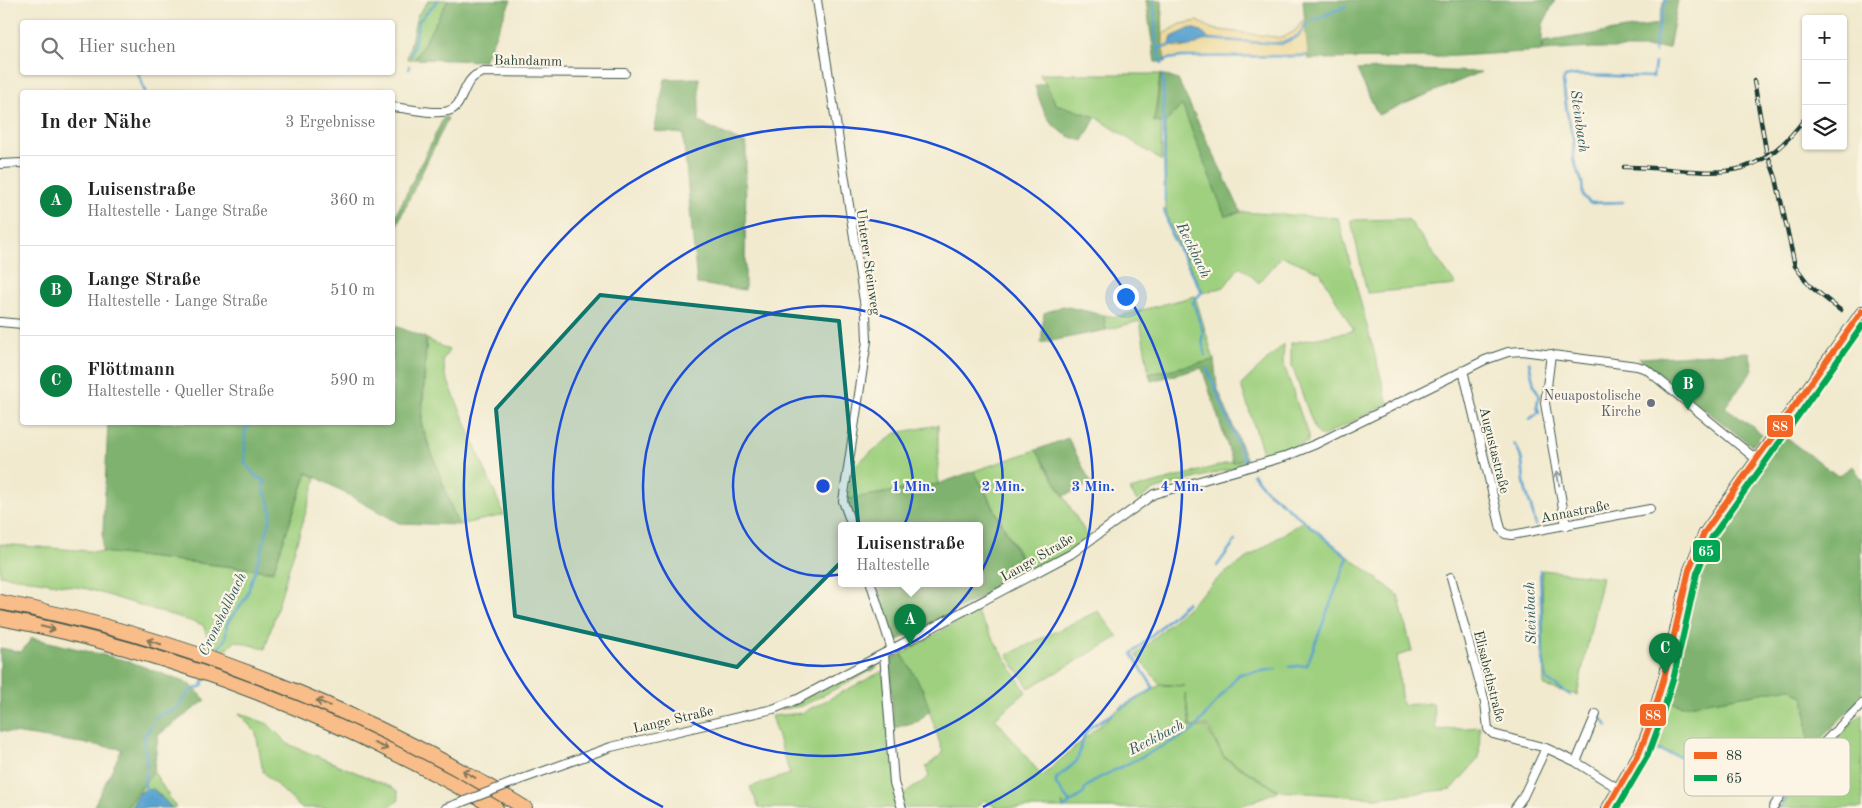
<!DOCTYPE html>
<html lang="de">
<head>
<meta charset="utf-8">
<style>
	:root { --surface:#fff; --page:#f2f2f2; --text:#222; --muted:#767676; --line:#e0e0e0; --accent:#0b8043 }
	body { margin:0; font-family:"Old Standard TT",serif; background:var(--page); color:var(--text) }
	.controls { position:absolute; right:15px; top:15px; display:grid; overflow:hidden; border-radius:5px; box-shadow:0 1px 4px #0004 }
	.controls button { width:45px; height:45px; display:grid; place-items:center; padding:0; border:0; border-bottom:1px solid var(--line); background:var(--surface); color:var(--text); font:25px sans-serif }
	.you { position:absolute; left:1125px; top:296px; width:18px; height:18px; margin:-12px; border:4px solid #fff; border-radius:50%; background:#1a73e8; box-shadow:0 0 0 8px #1a73e833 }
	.badge { display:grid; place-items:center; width:32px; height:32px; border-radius:50%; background:var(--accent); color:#fff; font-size:16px; font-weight:700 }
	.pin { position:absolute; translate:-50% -41px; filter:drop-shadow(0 1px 2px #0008) }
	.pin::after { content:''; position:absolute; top:26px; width:18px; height:15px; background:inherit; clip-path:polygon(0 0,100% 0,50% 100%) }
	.popup { position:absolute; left:838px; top:522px; width:145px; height:65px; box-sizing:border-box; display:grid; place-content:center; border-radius:5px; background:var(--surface); filter:drop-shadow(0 1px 4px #0005); font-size:16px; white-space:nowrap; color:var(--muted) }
	.popup b { font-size:19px; color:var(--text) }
	.popup::after { content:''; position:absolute; left:50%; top:100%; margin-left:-10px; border:10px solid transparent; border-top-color:var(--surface) }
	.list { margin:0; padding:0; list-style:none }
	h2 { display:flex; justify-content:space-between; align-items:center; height:65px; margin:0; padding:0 20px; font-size:21px }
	h2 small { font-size:16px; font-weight:400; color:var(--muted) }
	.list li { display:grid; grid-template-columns:32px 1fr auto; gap:15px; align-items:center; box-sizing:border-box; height:90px; padding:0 20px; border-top:1px solid var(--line) }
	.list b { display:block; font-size:19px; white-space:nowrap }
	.list p { margin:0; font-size:16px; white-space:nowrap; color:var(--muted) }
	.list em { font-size:16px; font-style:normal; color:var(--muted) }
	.icon { flex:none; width:28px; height:28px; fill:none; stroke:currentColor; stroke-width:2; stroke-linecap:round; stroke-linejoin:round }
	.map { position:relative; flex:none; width:1862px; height:808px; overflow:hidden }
	.search { position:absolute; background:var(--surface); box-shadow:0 1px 4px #0004; left:20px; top:20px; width:375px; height:55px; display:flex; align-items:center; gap:12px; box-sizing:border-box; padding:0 18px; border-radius:5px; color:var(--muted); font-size:19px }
	.panel { position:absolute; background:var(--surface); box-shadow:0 1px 4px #0004; left:20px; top:90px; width:375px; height:335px; border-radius:5px }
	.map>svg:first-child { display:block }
	.green { fill:#9fd07f; stroke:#5f865a }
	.forest { fill:#7fb26e; stroke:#4f7851 }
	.sand { fill:#eeda9e; stroke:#868c69 }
	.water { fill:#58a2d0; stroke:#3c7082 }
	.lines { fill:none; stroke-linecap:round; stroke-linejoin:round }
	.stream { stroke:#58a2d0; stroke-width:2.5 }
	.street-casing { stroke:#3e574b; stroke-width:10 }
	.secondary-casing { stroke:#3e574b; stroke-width:12 }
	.highway-casing { stroke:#3e574b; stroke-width:16 }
	.street { stroke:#fff; stroke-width:8 }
	.secondary { stroke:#fce5d0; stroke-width:10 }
	.highway { stroke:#f8bd89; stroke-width:14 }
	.rail-casing { stroke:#1f3d34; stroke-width:4.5 }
	.rail { stroke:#fcf5e5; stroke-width:2.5; stroke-dasharray:8; stroke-linecap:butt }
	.street-bridge-casing { stroke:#3e574b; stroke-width:10; stroke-linecap:butt }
	.street-bridge { stroke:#fff; stroke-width:8 }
	.bus-1-casing { stroke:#fcf5e5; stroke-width:10 }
	.bus-2-casing { stroke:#fcf5e5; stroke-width:10 }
	.bus-1 { stroke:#f26522; stroke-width:6 }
	.bus-2 { stroke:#00a651; stroke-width:6 }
	.oneway { stroke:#8f9e9a }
	.oneway2 { stroke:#81775a }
	.marked { fill:#0f766e; fill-opacity:0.2; stroke:#0f766e; stroke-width:4; stroke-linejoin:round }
	.ring { fill:none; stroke:#1d4ed8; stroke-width:2.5 }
	.worship-dot { fill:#6b7280; stroke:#fcf5e5; stroke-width:2 }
	.labels { text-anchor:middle; stroke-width:4.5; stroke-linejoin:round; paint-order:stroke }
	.street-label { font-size:14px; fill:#1f3d34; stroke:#fcf5e5 }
	.worship-label { font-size:14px; fill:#5b616d; stroke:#fcf5e5; text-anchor:end }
	.water-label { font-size:15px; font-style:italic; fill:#305b63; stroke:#fcf5e5 }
	.key { fill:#fcf5e5; stroke:#babeb0; stroke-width:1 }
	.key-label { font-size:14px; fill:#1f3d34 }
	.centre { fill:#1d4ed8; stroke:#fcf5e5; stroke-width:2.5 }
	.ring-label { font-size:15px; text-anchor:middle; font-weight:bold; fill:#1d4ed8; stroke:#fcf5e5; stroke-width:4.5; stroke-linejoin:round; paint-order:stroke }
	.line-badge { stroke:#fcf5e5; stroke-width:2 }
	.badge-label { font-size:14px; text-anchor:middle; font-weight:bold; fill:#fff }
</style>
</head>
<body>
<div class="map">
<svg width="1862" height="808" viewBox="0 0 1862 808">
	<rect width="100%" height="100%" fill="#fcf5e5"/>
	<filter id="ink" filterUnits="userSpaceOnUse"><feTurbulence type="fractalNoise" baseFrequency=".02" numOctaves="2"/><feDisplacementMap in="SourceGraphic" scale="10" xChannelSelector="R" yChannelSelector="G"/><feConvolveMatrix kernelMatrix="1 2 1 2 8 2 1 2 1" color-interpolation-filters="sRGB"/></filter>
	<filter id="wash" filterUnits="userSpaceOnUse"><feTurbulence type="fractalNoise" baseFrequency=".0096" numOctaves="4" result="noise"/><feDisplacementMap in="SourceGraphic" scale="20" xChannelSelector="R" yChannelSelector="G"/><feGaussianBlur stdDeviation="1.12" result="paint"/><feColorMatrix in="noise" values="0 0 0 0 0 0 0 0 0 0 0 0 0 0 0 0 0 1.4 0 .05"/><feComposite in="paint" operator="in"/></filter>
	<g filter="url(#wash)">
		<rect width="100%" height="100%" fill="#f1eacf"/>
		<path class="green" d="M429 0H448L415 59H407L417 16Z
			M1040 74H1160L1154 122 1161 123 1162 161 1096 117 1056 104Z
			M1182 105 1225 216 1241 212 1338 218 1388 404 1321 437 1315 430 1291 363V343L1354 331 1320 272 1282 256 1259 283 1240 266 1224 287 1203 293 1169 224 1166 210 1165 123Z
			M1404 219 1409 220 1456 285 1367 293 1351 220Z
			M1195 296 1214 360 1149 374 1140 321 1106 330 1104 315 1116 317Z
			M427 339 449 350 443 360 445 374 504 515 458 525 422 425Z
			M1284 344 1283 362 1308 435V442L1265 459 1241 385Z
			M938 425V484L848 499 852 467 896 433Z
			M1036 450 1088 537 1071 551 1030 574 974 471Z
			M1246 458 1248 464 1153 490 1137 501 1130 490Z
			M307 473 316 478 265 649 236 641 222 653 212 649 203 625 88 589 0 575V544L102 552 273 572Z
			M1303 521 1398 595 1412 651 1397 656 1402 705 1433 703 1436 730 1480 727 1479 758 1452 789 1375 798 1280 791 1224 757 1207 725 1191 727 1185 693 1190 728 1206 727 1224 758 1278 791 1236 808H1062L1064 806 1062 803 1063 806 1061 808H997L984 800 975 808H905L900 797 929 777 926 767 943 753 922 688 902 654 976 611 1026 692 995 718 1042 776 1121 707 1160 685 1185 686 1160 684 1136 655 1222 575Z
			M1542 570 1602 577 1577 695 1544 686Z
			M1098 611 1118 637 1029 688 1007 655Z
			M881 660 876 668 802 706 781 709 798 702Z
			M883 671 900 808H759L750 787 790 774 771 716 802 713Z
			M1791 688 1797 694 1802 695 1805 701 1809 751 1794 765 1778 786 1648 746 1664 699 1682 706Z
			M239 713 268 724 288 744 391 787 397 791 399 800 387 808H301L263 772 256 733Z
			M1862 713V808H1781L1807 766Z
			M154 772 176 808H172L155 790 140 792 131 808H126Z"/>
		<path class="forest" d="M448 0H511L484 61 415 59Z
			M1146 0H1162L1163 49 1166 62H1155Z
			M1303 0H1555L1543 24 1541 51 1422 58 1308 59Z
			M1664 0H1678L1669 48H1593L1542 51 1543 42 1658 24Z
			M1384 69 1481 72 1378 115 1357 70Z
			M1161 74 1178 80 1241 212 1225 216 1182 105 1165 123 1154 122Z
			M699 78V122L746 144 745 290 697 284 683 134 654 131 665 79Z
			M1045 83 1056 104 1096 117 1083 141C1050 132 1044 115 1035 86Z
			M444 117 448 118 393 233V221Z
			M1063 306 1104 315 1106 330 1041 343 1044 313Z
			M393 325 426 338 421 425 458 525 399 523 307 472 273 571 102 552 108 423 392 422Z
			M1749 352 1753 370 1725 407 1762 434 1752 446 1639 358Z
			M1214 360 1217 387 1246 458 1233 463 1202 368 1151 381 1149 374Z
			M1782 435 1838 476 1853 466 1862 480V552L1860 553 1862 557V697L1809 751 1805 701 1802 695 1797 694 1791 688 1682 706 1664 699 1701 553 1709 536Z
			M1068 438 1091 483 1064 496 1036 450Z
			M974 471 1028 573 894 642 876 584H979V526H857L848 499 938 484Z
			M32 638 128 661 190 684 206 700 158 735 154 770 125 808H93L122 749 0 731V648L21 652Z
			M902 654 922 688 930 710 919 721 894 728 889 660Z"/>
		<path class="sand" d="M1305 18C1308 56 1231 40 1208 38 1196 24 1187 30 1172 37L1170 44 1163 46V34L1181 24 1198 21 1212 29 1282 38 1295 31Z
			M1305 24 1308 55 1181 57 1165 59 1163 49 1171 46 1181 48 1208 39 1282 44 1298 37Z"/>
		<path class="water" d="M1191 28 1201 31 1208 38 1190 47 1170 45 1172 37Z
			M153 789 172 808H131L140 792Z"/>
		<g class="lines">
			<path class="stream" d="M1153 0C1156 21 1154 44 1162 64
				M1206 39 1281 44 1298 36 1307 23 1346 6
				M1158 49 1173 44
				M1655 53 1654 45 1666 0
				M411 56 419 21 438 0
				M1161 60 1182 57 1306 56
				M409 69V66
				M138 72 145 92
				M1163 76 1165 202
				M392 112H395
				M1623 202 1590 203 1583 196 1582 182 1573 158 1574 140 1567 112 1563 82 1565 77 1576 75 1653 77 1655 63
				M1164 210 1171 234 1202 292 1193 302 1203 332 1202 340 1205 355
				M1529 362 1534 385 1539 395 1537 406 1539 412 1530 419
				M1207 368 1245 461
				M1514 444C1526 458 1521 475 1526 491 1530 502 1533 514 1536 526
				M1253 474 1265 489 1348 557 1307 665 1289 667
				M1217 566 1235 541
				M1540 571 1543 655
				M213 656 225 639 227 623 246 598 263 546 271 516 270 503 263 489 265 481 256 477 245 463V429L257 422
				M1543 659 1547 680 1570 695
				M1120 709 1152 690 1153 687 1132 654 1187 602
				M1600 715 1607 726
				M155 719 160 714 175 710 190 691 202 686 204 679
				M1651 749 1700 761
				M1709 763 1780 787
				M147 768 144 737 153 723
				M146 774 144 782 147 792
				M1070 803 1056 784V779L1077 761 1084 736 1089 728 1115 712
				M1063 808 1084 793 1085 788 1097 779 1193 731 1239 674 1276 669
				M1780 808 1788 791"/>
		</g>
	</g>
	<g filter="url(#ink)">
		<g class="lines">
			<defs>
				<path id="street" d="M817 0 866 314 867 341 843 501 852 526
					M392 107C407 108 435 115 448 111 466 107 460 77 484 72L625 73
					M0 164 22 163
					M0 322 22 324
					M1551 354 1545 403 1566 526
					M1463 370 1501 529 1505 534 1512 535 1650 509
					M1451 577 1485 702 1488 729 1493 734 1546 748 1576 762 1619 789
					M871 584 892 650
					M884 654 894 783 902 808
					M1576 762 1596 714
					M522 779 611 747 773 709 798 699 1071 554 1154 494 1284 457 1316 444 1485 360 1508 352 1522 351 1637 366 1646 369 1756 459
					M446 808 457 804
					M1515 808 1523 797 1546 748
					M1773 808 1795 772 1862 704"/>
				<path id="secondary" d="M1607 808 1640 751 1650 725 1665 674 1689 570 1704 533 1862 311"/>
				<path id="highway" d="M0 602C184 637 366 711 525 808
					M0 618C174 652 343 718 496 808"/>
			</defs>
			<use href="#street" class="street-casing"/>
			<use href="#secondary" class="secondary-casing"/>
			<use href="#highway" class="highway-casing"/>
			<use href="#street" class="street"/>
			<use href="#secondary" class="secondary"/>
			<use href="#highway" class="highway"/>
			<defs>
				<path id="rail" d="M1754 81 1766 150 1776 178 1795 266 1810 286 1840 310
					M1624 167C1704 166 1749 196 1806 117"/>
			</defs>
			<use href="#rail" class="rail-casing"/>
			<use href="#rail" class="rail"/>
			<defs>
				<path id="street-bridge" d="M457 804 522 779"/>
			</defs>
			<use href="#street-bridge" class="street-bridge-casing"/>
			<use href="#street-bridge" class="street-bridge"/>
			<defs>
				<path id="bus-1" d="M1607 808 1640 751 1650 725 1665 674 1689 570 1704 533 1862 311"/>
				<path id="bus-2" d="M1617 808 1648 755 1658 728 1674 676 1697 573 1712 537 1862 326"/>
			</defs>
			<use href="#bus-1" class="bus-1-casing"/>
			<use href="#bus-2" class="bus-2-casing"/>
			<use href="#bus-1" class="bus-1"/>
			<use href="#bus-2" class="bus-2"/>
		</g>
		<defs><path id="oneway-shaft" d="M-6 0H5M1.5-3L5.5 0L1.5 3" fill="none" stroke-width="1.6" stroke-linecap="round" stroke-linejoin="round" transform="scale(1.25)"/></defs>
		<use class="oneway" href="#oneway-shaft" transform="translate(1558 478) rotate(-100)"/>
		<g class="oneway2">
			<use href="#oneway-shaft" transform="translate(48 628) rotate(14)"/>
			<use href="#oneway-shaft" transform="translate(154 642) rotate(-163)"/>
			<use href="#oneway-shaft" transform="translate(323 703) rotate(-159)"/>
			<use href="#oneway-shaft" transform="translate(381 746) rotate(25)"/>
			<use href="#oneway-shaft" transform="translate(469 774) rotate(-149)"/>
		</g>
	</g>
	<path class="marked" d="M600 295 839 321 860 543 737 667 515 616 496 409Z"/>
	<g class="ring">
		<circle cx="823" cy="486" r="90"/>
		<circle cx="823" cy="486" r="180"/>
		<circle cx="823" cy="486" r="270"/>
		<path d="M663 807A359 359 0 1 1 983 807"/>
	</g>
	<circle class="worship-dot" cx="1651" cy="403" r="5"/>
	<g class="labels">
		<g class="street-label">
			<text transform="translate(528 60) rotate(1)" y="5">Bahndamm</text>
			<text transform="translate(869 262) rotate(82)" y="5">Unterer Steinweg</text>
			<text transform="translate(1495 450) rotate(76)" y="5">Augustastraße</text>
			<text transform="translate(1575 511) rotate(-11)" y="5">Annastraße</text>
			<text transform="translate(1037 557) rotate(-30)" y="5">Lange Straße</text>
			<text transform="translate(1490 676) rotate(76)" y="5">Elisabethstraße</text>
			<text transform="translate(673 719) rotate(-13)" y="5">Lange Straße</text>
		</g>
		<g class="worship-label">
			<text x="1641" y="400">Neuapostolische<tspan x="1641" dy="16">Kirche</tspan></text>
		</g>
		<g class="water-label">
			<text transform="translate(1580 121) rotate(82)" y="5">Steinbach</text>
			<text transform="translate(1194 250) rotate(64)" y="5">Reckbach</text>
			<text transform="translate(1530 613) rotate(-92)" y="5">Steinbach</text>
			<text transform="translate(222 614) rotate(-64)" y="5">Cronshollbach</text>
			<text transform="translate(1156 737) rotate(-27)" y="5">Reckbach</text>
		</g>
	</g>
	<rect x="1684" y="738" width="166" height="58" rx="8" class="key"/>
	<rect x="1694" y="752" width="23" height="7" fill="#f26522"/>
	<rect x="1694" y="775" width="23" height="6" fill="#00a651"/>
	<g class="key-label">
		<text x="1726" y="760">88</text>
		<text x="1726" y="783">65</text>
	</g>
	<circle cx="823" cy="486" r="8" class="centre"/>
	<g class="ring-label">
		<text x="913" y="491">1 Min.</text>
		<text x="1003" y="491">2 Min.</text>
		<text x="1093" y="491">3 Min.</text>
		<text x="1182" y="491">4 Min.</text>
	</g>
	<g class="line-badge">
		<rect x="1766" y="414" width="28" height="24" rx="5" fill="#f26522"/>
		<rect x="1692" y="539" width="29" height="24" rx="5" fill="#00a651"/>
		<rect x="1639" y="703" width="28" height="24" rx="5" fill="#f26522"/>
	</g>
	<g class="badge-label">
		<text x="1780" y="431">88</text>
		<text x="1706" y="556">65</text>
		<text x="1653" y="720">88</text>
	</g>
</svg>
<div class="controls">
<button>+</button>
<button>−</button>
<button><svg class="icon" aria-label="layers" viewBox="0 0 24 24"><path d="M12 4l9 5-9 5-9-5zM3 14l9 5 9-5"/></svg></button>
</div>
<div class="you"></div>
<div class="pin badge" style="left:910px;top:645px">A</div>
<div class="popup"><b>Luisenstraße</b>Haltestelle</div>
<div class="pin badge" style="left:1688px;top:410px">B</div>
<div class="pin badge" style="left:1665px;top:674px">C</div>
<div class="search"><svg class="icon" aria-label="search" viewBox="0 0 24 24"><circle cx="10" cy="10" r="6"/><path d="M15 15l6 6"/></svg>Hier suchen</div>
<section class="panel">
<h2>In der Nähe<small>3 Ergebnisse</small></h2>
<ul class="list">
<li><span class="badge">A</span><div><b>Luisenstraße</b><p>Haltestelle · Lange Straße</p></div><em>360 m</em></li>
<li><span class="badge">B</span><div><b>Lange Straße</b><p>Haltestelle · Lange Straße</p></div><em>510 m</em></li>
<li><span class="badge">C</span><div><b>Flöttmann</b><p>Haltestelle · Queller Straße</p></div><em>590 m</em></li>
</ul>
</section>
</div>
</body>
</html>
